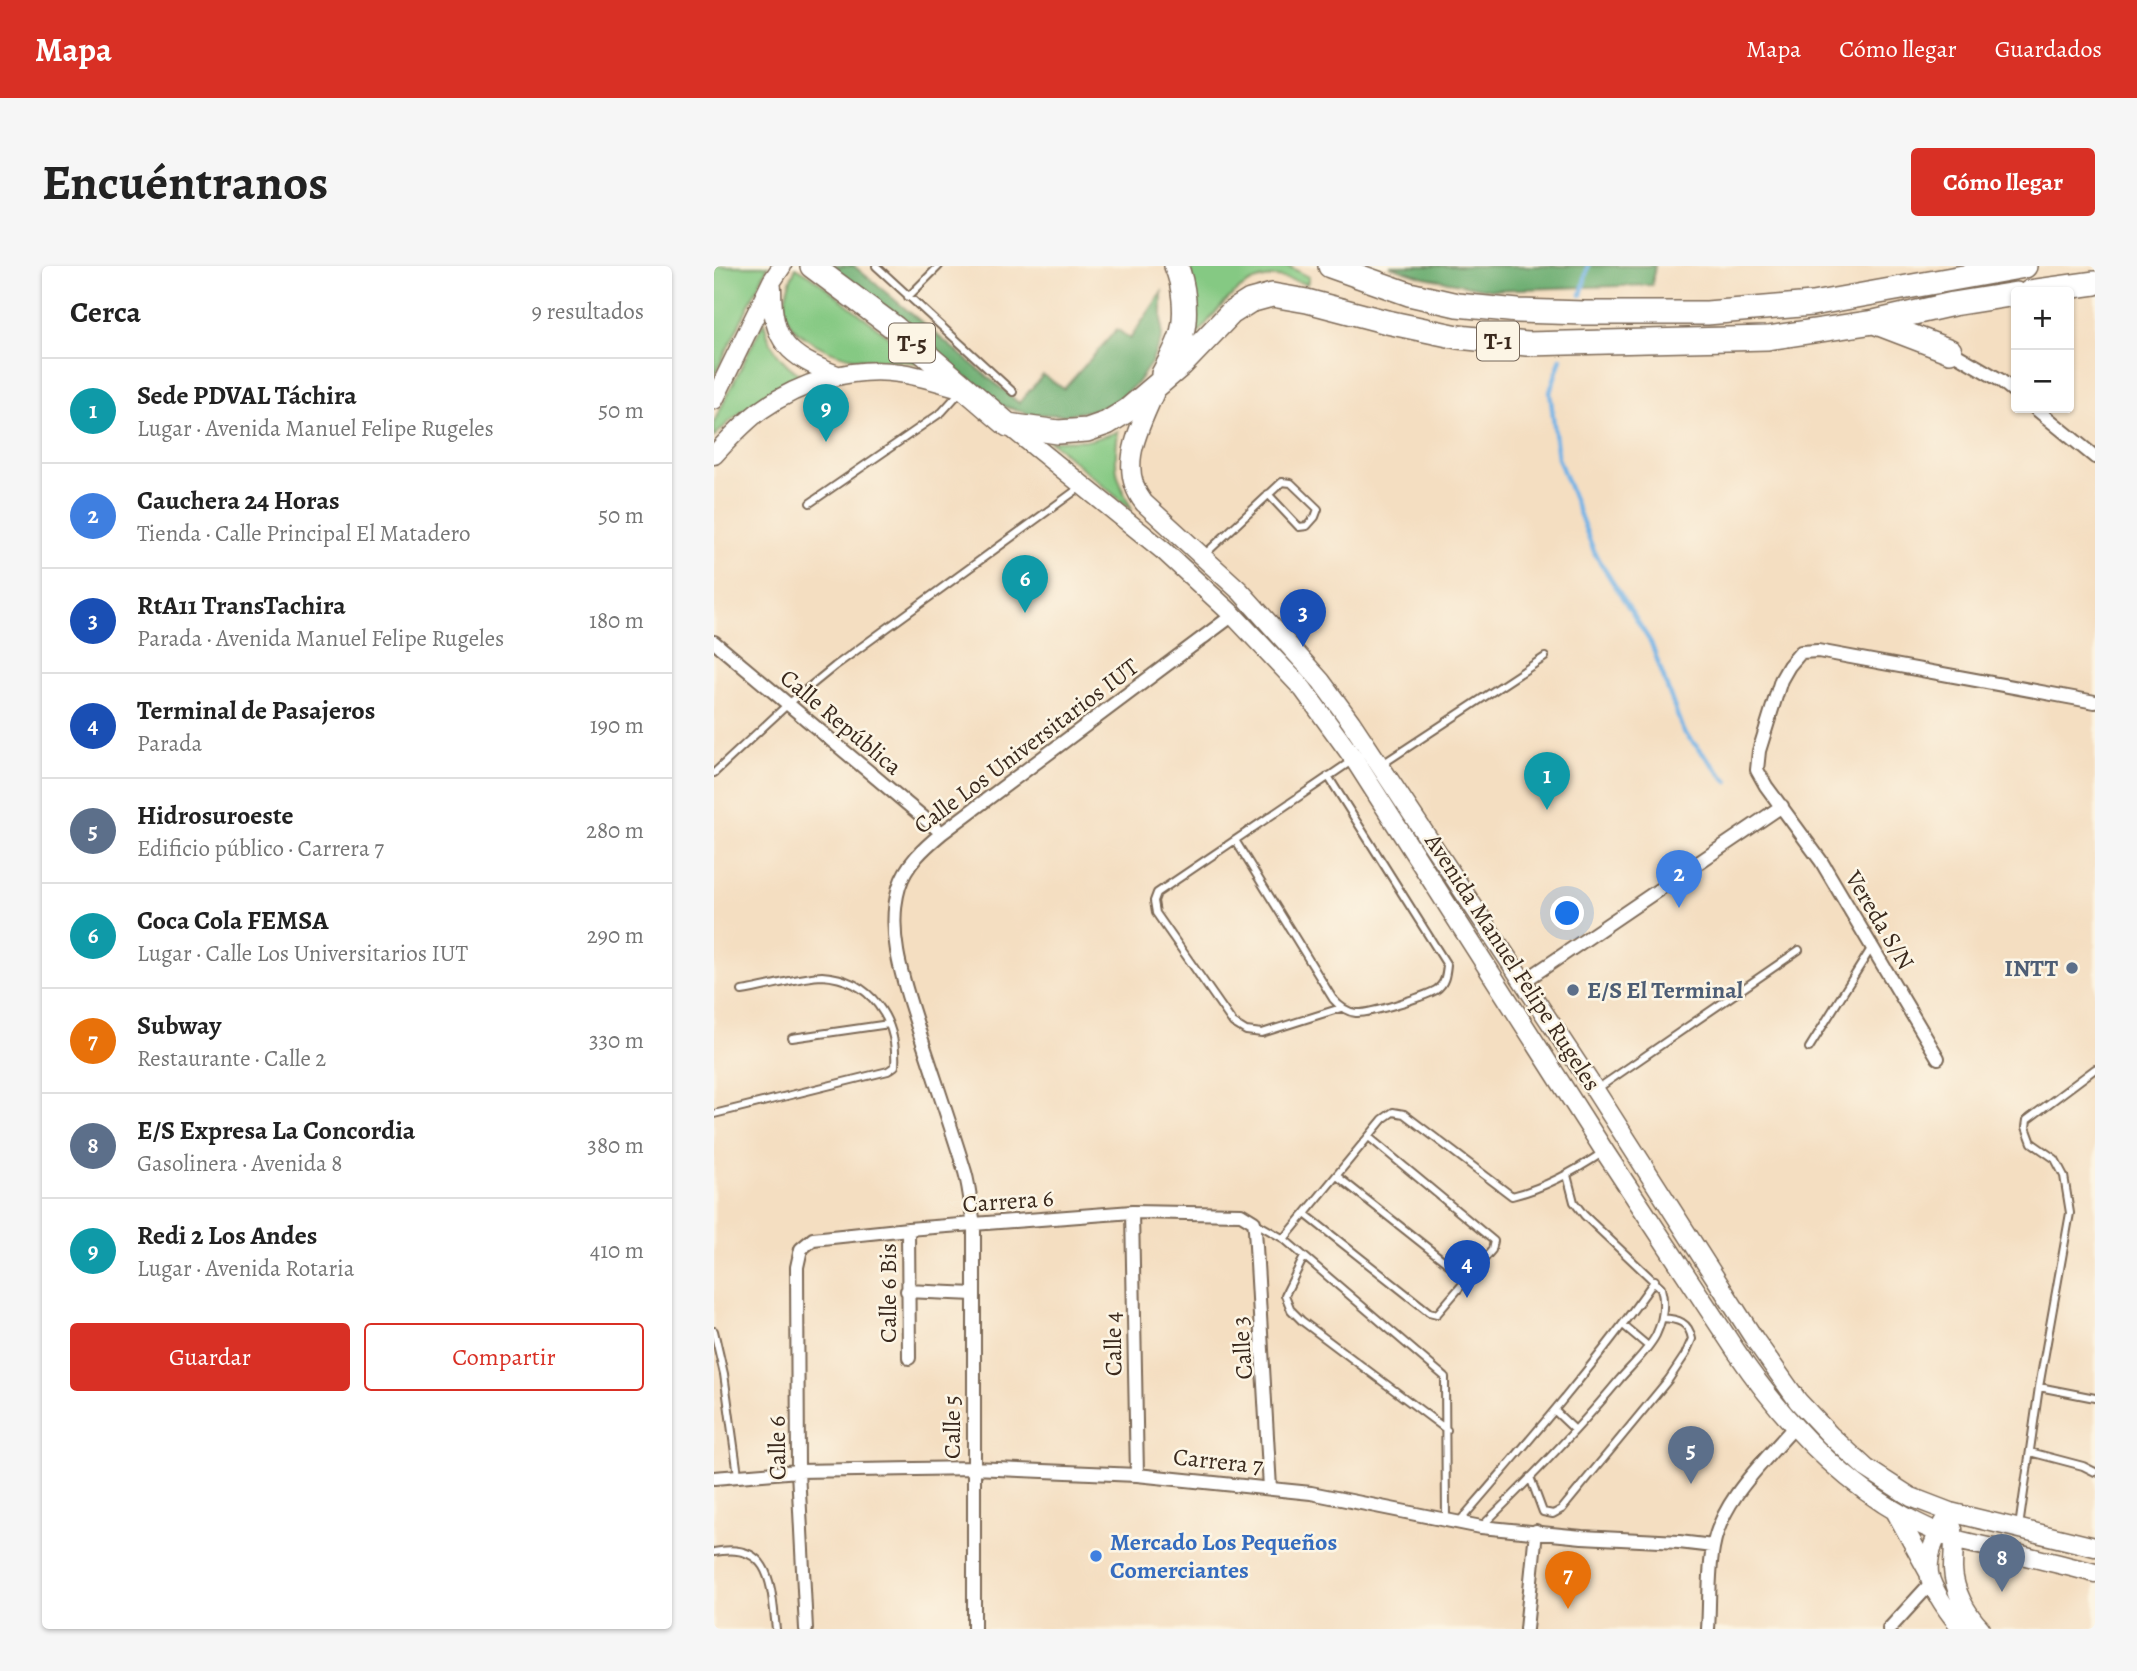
<!DOCTYPE html>
<html lang="es">
<head>
<meta charset="utf-8">
<style>
	:root { --surface:#fff; --page:#f6f6f6; --text:#222; --muted:#767676; --line:#e0e0e0; --accent:#d93025 }
	body { margin:0; font-family:Alegreya,serif; background:var(--page); color:var(--text) }
	.controls { position:absolute; right:21px; top:21px; display:grid; overflow:hidden; border-radius:7px; box-shadow:0 2px 5px #0004 }
	.controls button { width:63px; height:63px; display:grid; place-items:center; padding:0; border:0; border-bottom:2px solid var(--line); background:var(--surface); color:var(--text); font:35px sans-serif }
	.you { position:absolute; left:854px; top:648px; width:24px; height:24px; margin:-18px; border:5px solid #fff; border-radius:50%; background:#1a73e8; box-shadow:0 0 0 10px #1a73e833 }
	.badge { display:grid; place-items:center; width:46px; height:46px; border-radius:50%; background:var(--accent); color:#fff; font-size:23px; font-weight:700 }
	.pin { position:absolute; translate:-50% -58px; filter:drop-shadow(0 2px 4px #0008) }
	.pin::after { content:''; position:absolute; top:37px; width:24px; height:21px; background:inherit; clip-path:polygon(0 0,100% 0,50% 100%) }
	.list { margin:0; padding:0; list-style:none }
	h2 { display:flex; justify-content:space-between; align-items:center; height:91px; margin:0; padding:0 28px; font-size:30px }
	h2 small { font-size:23px; font-weight:400; color:var(--muted) }
	.list li { display:grid; grid-template-columns:46px 1fr auto; gap:21px; align-items:center; box-sizing:border-box; height:105px; padding:0 28px; border-top:2px solid var(--line) }
	.list b { display:block; font-size:26px; white-space:nowrap }
	.list p { margin:0; font-size:23px; white-space:nowrap; color:var(--muted) }
	.list em { font-size:23px; font-style:normal; color:var(--muted) }
	.actions { display:flex; gap:14px; padding:21px 28px }
	.actions a { flex:1; padding:16px 0; border:2px solid var(--accent); border-radius:7px; text-align:center; font-size:24px; color:var(--accent) }
	.actions .main { background:var(--accent); color:#fff }
	.map { position:relative; flex:none; width:1381px; height:1363px; overflow:hidden; border-radius:7px }
	header { display:flex; align-items:center; gap:42px; box-sizing:border-box; height:98px; padding:0 35px; background:var(--accent); color:#fff }
	header strong { font-size:33px }
	nav { display:flex; gap:38px; margin-inline-start:auto; font-size:24px }
	.intro { display:flex; align-items:center; justify-content:space-between; box-sizing:border-box; height:168px; padding:0 42px }
	h1 { margin:0; font-size:49px }
	.button { padding:18px 32px; border-radius:7px; background:var(--accent); color:#fff; font-size:24px; font-weight:700 }
	main { display:flex; gap:42px; padding:0 42px }
	aside { flex:1; background:var(--surface); border-radius:7px; box-shadow:0 2px 5px #0004 }
	.map>svg:first-child { display:block }
	.green { fill:#85c983; stroke:#607a50; stroke-width:2 }
	.forest { fill:#6cad71; stroke:#546c48; stroke-width:2 }
	.lines { fill:none; stroke-linecap:round; stroke-linejoin:round }
	.stream { stroke:#72b2e6; stroke-width:4.5 }
	.lane-casing { stroke:#7c6957; stroke-width:10 }
	.street-casing { stroke:#7c6957; stroke-width:16 }
	.secondary-casing { stroke:#7c6957; stroke-width:21 }
	.highway-casing { stroke:#7c6957; stroke-width:26 }
	.lane { stroke:#fff; stroke-width:6 }
	.street { stroke:#fff; stroke-width:12 }
	.secondary { stroke:#fff; stroke-width:18 }
	.highway { stroke:#fff; stroke-width:23 }
	.service-dot { fill:#5c6f8a; stroke:#fcf5e5; stroke-width:2.5 }
	.shop-dot { fill:#3f7fe0; stroke:#fcf5e5; stroke-width:2.5 }
	.labels { text-anchor:middle; stroke-width:5; stroke-linejoin:round; paint-order:stroke }
	.shield { fill:#fcf5e5; stroke:#75675a; stroke-width:2 }
	.shield-label { font-size:23px; font-weight:bold; fill:#3b2a1e }
	.street-label { font-size:24px; fill:#3b2a1e; stroke:#fcf5e5 }
	.service-label { font-size:24px; font-weight:bold; fill:#4e5e75; stroke:#fcf5e5; text-anchor:end }
	.shop-label { font-size:24px; font-weight:bold; fill:#366cbe; stroke:#fcf5e5; text-anchor:start }
</style>
</head>
<body>
<header>
<strong>Mapa</strong>
<nav><a>Mapa</a><a>Cómo llegar</a><a>Guardados</a></nav>
</header>
<div class="intro"><h1>Encuéntranos</h1><a class="button">Cómo llegar</a></div>
<main>
<aside>
<h2>Cerca<small>9 resultados</small></h2>
<ul class="list">
<li><span class="badge" style="background:#0f9aa8">1</span><div><b>Sede PDVAL Táchira</b><p>Lugar · Avenida Manuel Felipe Rugeles</p></div><em>50 m</em></li>
<li><span class="badge" style="background:#3f7fe0">2</span><div><b>Cauchera 24 Horas</b><p>Tienda · Calle Principal El Matadero</p></div><em>50 m</em></li>
<li><span class="badge" style="background:#1a4fb4">3</span><div><b>RtA11 TransTachira</b><p>Parada · Avenida Manuel Felipe Rugeles</p></div><em>180 m</em></li>
<li><span class="badge" style="background:#1a4fb4">4</span><div><b>Terminal de Pasajeros</b><p>Parada</p></div><em>190 m</em></li>
<li><span class="badge" style="background:#5c6f8a">5</span><div><b>Hidrosuroeste</b><p>Edificio público · Carrera 7</p></div><em>280 m</em></li>
<li><span class="badge" style="background:#0f9aa8">6</span><div><b>Coca Cola FEMSA</b><p>Lugar · Calle Los Universitarios IUT</p></div><em>290 m</em></li>
<li><span class="badge" style="background:#e8710a">7</span><div><b>Subway</b><p>Restaurante · Calle 2</p></div><em>330 m</em></li>
<li><span class="badge" style="background:#5c6f8a">8</span><div><b>E/S Expresa La Concordia</b><p>Gasolinera · Avenida 8</p></div><em>380 m</em></li>
<li><span class="badge" style="background:#0f9aa8">9</span><div><b>Redi 2 Los Andes</b><p>Lugar · Avenida Rotaria</p></div><em>410 m</em></li>
</ul>
<div class="actions"><a class="main">Guardar</a><a>Compartir</a></div>
</aside>
<div class="map">
<svg width="1381" height="1363" viewBox="0 0 1381 1363">
	<rect width="100%" height="100%" fill="#fcf5e5"/>
	<filter id="ink" filterUnits="userSpaceOnUse"><feTurbulence type="fractalNoise" baseFrequency=".0143" numOctaves="2"/><feDisplacementMap in="SourceGraphic" scale="14" xChannelSelector="R" yChannelSelector="G"/><feConvolveMatrix kernelMatrix="1 2 1 2 8 2 1 2 1" color-interpolation-filters="sRGB"/></filter>
	<filter id="wash" filterUnits="userSpaceOnUse"><feTurbulence type="fractalNoise" baseFrequency=".00686" numOctaves="4" result="noise"/><feDisplacementMap in="SourceGraphic" scale="28" xChannelSelector="R" yChannelSelector="G"/><feGaussianBlur stdDeviation="1.57" result="paint"/><feColorMatrix in="noise" values="0 0 0 0 0 0 0 0 0 0 0 0 0 0 0 0 0 1.4 0 .05"/><feComposite in="paint" operator="in"/></filter>
	<g filter="url(#wash)">
		<rect width="100%" height="100%" fill="#f4dec1"/>
		<path class="green" d="M0 0H54L0 110Z
			M476 0H574L595 11 593 18C583 16 571 11 561 11 524 11 503 46 481 71V34Z
			M82 1 97 10 210 98C187 93 163 95 139 92 118 88 79 71 72 49 68 34 76 14 82 1Z
			M50 55C55 81 66 95 88 110 52 127 27 142 0 171V156Z
			M404 166C399 203 402 211 418 244L336 175 377 174Z"/>
		<path class="forest" d="M109 0H140L305 137 329 109 350 123 403 63 416 73 448 26V72L437 97 423 117 400 137 374 145 350 149 315 148 289 140Z
			M676 0H941L938 19 776 24 710 11Z"/>
		<g class="lines">
			<path class="stream" d="M867 29 874 0
				M847 92 836 126 844 192 881 288 937 377 969 465 1014 516"/>
		</g>
	</g>
	<g filter="url(#ink)">
		<g class="lines">
			<defs>
				<path id="lane" d="M162 0 299 126
					M194 31 225 0
					M96 237 228 146 246 126
					M489 290 568 216 577 217 604 243 601 251 593 260 585 261 554 228
					M667 499 831 391
					M0 507 73 439 121 400 368 220
					M521 574 619 733C625 740 632 746 642 747 656 748 709 731 722 724 731 718 732 709 733 699L614 510
					M627 742 548 767 532 765 519 757 442 647 440 635 443 627 639 494
					M78 772 175 758
					M1095 782 1158 681
					M883 823 1085 684
					M0 848 174 805 181 800C184 754 157 713 108 710 90 710 49 722 28 725
					M656 872 780 975 778 984 753 1013
					M591 948 715 1046 723 1048 753 1013 623 910
					M542 957 570 973 731 1111 732 1254
					M570 973 669 853 679 846 690 848 798 930C831 922 861 905 888 887
					M590 991 571 1029 577 1044 588 1055 733 1164
					M909 1059 934 1080
					M0 1065 10 1108 24 1209
					M1325 1121 1381 1132
					M841 1145 860 1163
					M1316 1186 1369 1200 1381 1206
					M816 1211 829 1246 839 1248 848 1243 955 1113 971 1089 978 1073C975 1056 964 1053 948 1052
					M745 1256C813 1177 881 1099 941 1014
					M769 1259C816 1213 863 1165 905 1114 917 1100 933 1086 942 1069 949 1054 951 1037 947 1022L870 949 860 936 853 909
					M1305 1261 1325 1121 1356 947 1350 910 1341 893 1318 877 1312 861 1313 854 1381 803
					M0 1286C58 1275 57 1320 62 1363"/>
				<path id="street" d="M1236 85 1286 114 1302 127
					M1321 142 1381 191
					M0 376 228 567
					M809 716 1068 540
					M1224 792 1107 595 1052 520 1043 504 1045 485 1067 414 1075 400 1087 386 1104 385 1381 436
					M418 946 423 1209
					M194 963 195 1092
					M193 1025 260 1028
					M0 1212 84 1205 259 1202 423 1209 597 1227 767 1261 868 1271 965 1276 999 1280
					M92 1363 84 1205 83 1001 87 983 99 973 194 963 418 946 527 948 540 956 541 963 556 1222
					M260 1363V959C257 942 256 923 251 906 237 860 221 814 206 768 192 722 171 670 185 621 192 598 210 582 228 567L519 349
					M812 1363 822 1265
					M994 1363C996 1336 994 1308 999 1282 1007 1234 1050 1196 1080 1161
					M1175 1363 1218 1316"/>
				<path id="secondary" d="M58 22C58 77 74 90 123 109
					M443 121C428 158 401 200 430 237L526 325 607 415 637 456 881 824 1041 1074 1084 1135 1116 1169 1152 1202 1197 1231 1236 1246 1381 1281
					M0 134 58 15 68 0
					M294 159 451 286 519 349 589 423 640 493 891 886 1022 1085C1076 1165 1147 1240 1241 1273 1256 1278 1272 1280 1288 1284 1319 1292 1350 1299 1381 1307
					M0 189C15 173 30 156 47 144 87 116 138 100 186 107 208 110 229 117 249 123
					M1181 1245 1215 1307
					M1231 1255C1222 1269 1213 1290 1215 1307 1217 1323 1238 1352 1249 1363
					M1239 1263C1241 1277 1239 1289 1239 1303 1240 1325 1252 1347 1267 1363"/>
				<path id="highway" d="M98 0 181 62 294 159 344 166 373 164 393 157 414 144 468 98 517 47 536 35 558 29 593 35 673 56 744 71 813 78 1054 72 1160 56 1239 38 1302 28
					M616 0 695 28 743 39 804 45 870 47H993L1098 38 1311 0
					M1316 26 1381 17
					M1160 56 1236 85
					M449 108C456 95 464 81 468 67 473 48 470 18 462 0"/>
			</defs>
			<use href="#lane" class="lane-casing"/>
			<use href="#street" class="street-casing"/>
			<use href="#secondary" class="secondary-casing"/>
			<use href="#highway" class="highway-casing"/>
			<use href="#lane" class="lane"/>
			<use href="#street" class="street"/>
			<use href="#secondary" class="secondary"/>
			<use href="#highway" class="highway"/>
		</g>
	</g>
	<g class="service-dot">
		<circle cx="1358" cy="702" r="7"/>
		<circle cx="859" cy="724" r="7"/>
	</g>
	<circle class="shop-dot" cx="382" cy="1290" r="7"/>
	<g class="labels">
		<g class="shield">
			<rect x="763" y="55.5" width="42" height="39" rx="5"/>
			<rect x="175" y="57.5" width="46" height="39" rx="5"/>
		</g>
		<g class="shield-label">
			<text x="784" y="83">T-1</text>
			<text x="198" y="85">T-5</text>
		</g>
		<g class="street-label">
			<text transform="translate(127 456) rotate(40)" y="8">Calle República</text>
			<text transform="translate(312 480) rotate(-37)" y="8">Calle Los Universitarios IUT</text>
			<text transform="translate(1166 654) rotate(59)" y="8">Vereda S/N</text>
			<text transform="translate(799 696) rotate(57)" y="8">Avenida Manuel Felipe Rugeles</text>
			<text transform="translate(294 935) rotate(-4)" y="8">Carrera 6</text>
			<text transform="translate(174 1027) rotate(-90)" y="8">Calle 6 Bis</text>
			<text transform="translate(399 1078) rotate(-91)" y="8">Calle 4</text>
			<text transform="translate(528 1082) rotate(-94)" y="8">Calle 3</text>
			<text transform="translate(238 1161) rotate(-90)" y="8">Calle 5</text>
			<text transform="translate(63 1182) rotate(-91)" y="8">Calle 6</text>
			<text transform="translate(504 1195) rotate(6)" y="8">Carrera 7</text>
		</g>
		<g class="service-label">
			<text x="1344" y="710">INTT</text>
			<text x="873" y="732" text-anchor="start">E/S El Terminal</text>
		</g>
		<g class="shop-label">
			<text x="396" y="1284">Mercado Los Pequeños<tspan x="396" dy="28">Comerciantes</tspan></text>
		</g>
	</g>
</svg>
<div class="controls">
<button>+</button>
<button>−</button>
</div>
<div class="you"></div>
<div class="pin badge" style="left:833px;top:544px;background:#0f9aa8">1</div>
<div class="pin badge" style="left:965px;top:642px;background:#3f7fe0">2</div>
<div class="pin badge" style="left:589px;top:381px;background:#1a4fb4">3</div>
<div class="pin badge" style="left:753px;top:1032px;background:#1a4fb4">4</div>
<div class="pin badge" style="left:977px;top:1218px;background:#5c6f8a">5</div>
<div class="pin badge" style="left:311px;top:347px;background:#0f9aa8">6</div>
<div class="pin badge" style="left:854px;top:1343px;background:#e8710a">7</div>
<div class="pin badge" style="left:1288px;top:1326px;background:#5c6f8a">8</div>
<div class="pin badge" style="left:112px;top:176px;background:#0f9aa8">9</div>
</div>
</main>
</body>
</html>
